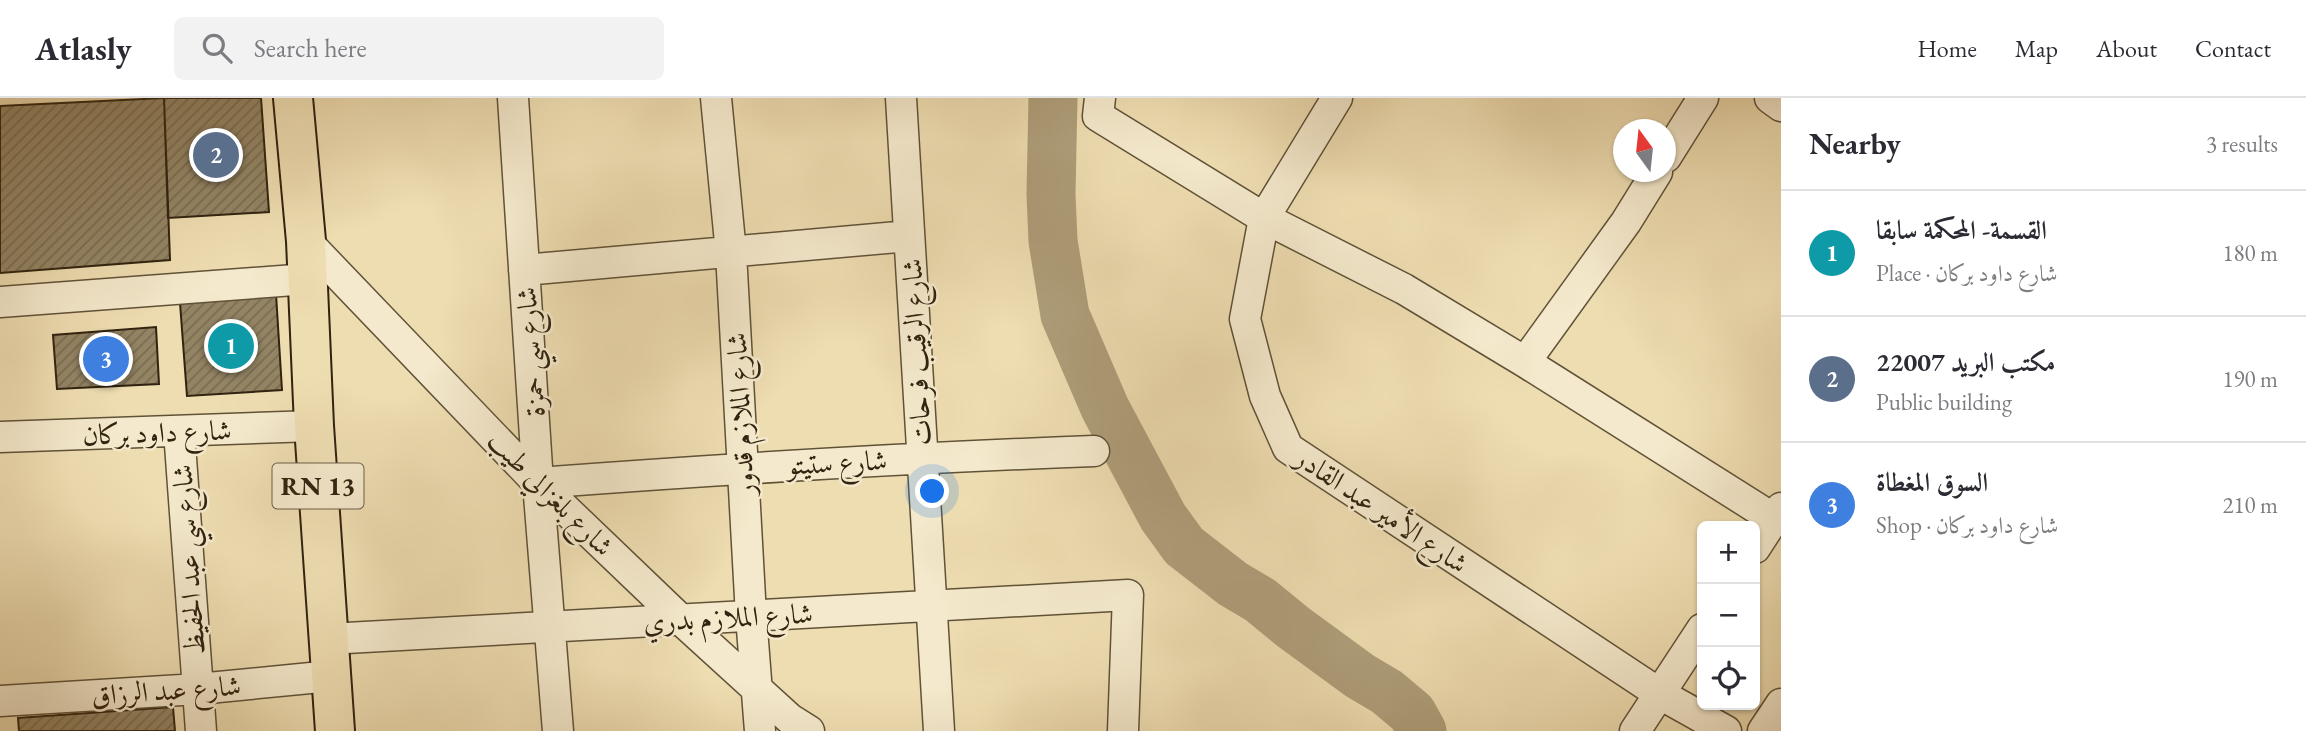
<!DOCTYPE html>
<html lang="en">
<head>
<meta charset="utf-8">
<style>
	:root { --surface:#fff; --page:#f2f2f3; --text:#2b2b33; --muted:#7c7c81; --line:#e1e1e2; --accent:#0f766e }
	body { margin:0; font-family:"EB Garamond",Amiri,serif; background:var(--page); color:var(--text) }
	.controls { position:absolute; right:21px; bottom:21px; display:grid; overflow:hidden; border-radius:10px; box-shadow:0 2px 5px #0004 }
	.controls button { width:63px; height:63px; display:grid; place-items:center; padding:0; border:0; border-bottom:2px solid var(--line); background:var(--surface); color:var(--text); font:35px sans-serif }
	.compass { position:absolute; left:1613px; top:21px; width:63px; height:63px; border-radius:50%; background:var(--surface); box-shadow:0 2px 5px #0004; rotate:345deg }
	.you { position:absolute; left:933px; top:394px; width:24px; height:24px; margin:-18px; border:5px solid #fff; border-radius:50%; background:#1a73e8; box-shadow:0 0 0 10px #1a73e833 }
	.badge { display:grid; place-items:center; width:46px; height:46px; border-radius:50%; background:var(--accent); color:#fff; font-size:23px; font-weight:700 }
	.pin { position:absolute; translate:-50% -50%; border:4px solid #fff; box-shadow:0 2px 7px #0006 }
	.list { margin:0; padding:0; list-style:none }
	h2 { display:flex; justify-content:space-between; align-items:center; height:91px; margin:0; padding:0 28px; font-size:30px }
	h2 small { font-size:23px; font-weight:400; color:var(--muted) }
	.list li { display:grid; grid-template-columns:46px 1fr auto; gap:21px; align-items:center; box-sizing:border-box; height:126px; padding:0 28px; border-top:2px solid var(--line) }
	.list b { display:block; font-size:26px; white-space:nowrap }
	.list p { margin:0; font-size:23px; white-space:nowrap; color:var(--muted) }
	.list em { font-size:23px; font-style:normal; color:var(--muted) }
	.icon { flex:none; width:38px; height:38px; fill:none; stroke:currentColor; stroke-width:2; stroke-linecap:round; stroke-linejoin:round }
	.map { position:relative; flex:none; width:1781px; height:633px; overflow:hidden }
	header { display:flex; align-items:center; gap:42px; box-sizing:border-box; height:98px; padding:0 35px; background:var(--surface); border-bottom:2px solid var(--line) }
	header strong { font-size:33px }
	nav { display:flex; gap:38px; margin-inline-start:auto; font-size:24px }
	.search { width:490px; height:63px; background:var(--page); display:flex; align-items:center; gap:18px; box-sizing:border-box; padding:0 24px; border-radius:10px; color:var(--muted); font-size:26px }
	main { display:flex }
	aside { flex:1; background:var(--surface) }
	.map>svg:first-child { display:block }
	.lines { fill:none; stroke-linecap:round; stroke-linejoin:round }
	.river { stroke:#ae9e7a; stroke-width:49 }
	.building { fill:url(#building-hatch); stroke:#312310; stroke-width:2 }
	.minor-casing { stroke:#605238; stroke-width:33 }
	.primary-casing { stroke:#312310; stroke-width:42 }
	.minor { stroke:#f4e9cc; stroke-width:30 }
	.primary { stroke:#eeddb1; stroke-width:38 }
	.labels { text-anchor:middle; stroke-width:5; stroke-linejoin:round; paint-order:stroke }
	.shield { fill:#f4e9cc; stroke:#6c5e48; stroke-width:2 }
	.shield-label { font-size:26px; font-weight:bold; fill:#312310 }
	.street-label { font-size:28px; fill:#312310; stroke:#f4e9cc }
</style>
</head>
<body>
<header>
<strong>Atlasly</strong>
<div class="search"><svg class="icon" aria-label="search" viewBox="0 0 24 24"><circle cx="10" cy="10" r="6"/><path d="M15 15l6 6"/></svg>Search here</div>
<nav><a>Home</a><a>Map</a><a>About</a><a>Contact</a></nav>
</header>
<main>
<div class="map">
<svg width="1781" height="633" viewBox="0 0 1781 633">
	<defs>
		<pattern id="building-hatch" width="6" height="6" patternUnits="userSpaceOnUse" patternTransform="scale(1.75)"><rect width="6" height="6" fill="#938464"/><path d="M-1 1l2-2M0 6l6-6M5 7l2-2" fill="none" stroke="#796c51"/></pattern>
	</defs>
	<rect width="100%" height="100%" fill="#eeddb1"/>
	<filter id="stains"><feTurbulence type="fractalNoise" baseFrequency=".00286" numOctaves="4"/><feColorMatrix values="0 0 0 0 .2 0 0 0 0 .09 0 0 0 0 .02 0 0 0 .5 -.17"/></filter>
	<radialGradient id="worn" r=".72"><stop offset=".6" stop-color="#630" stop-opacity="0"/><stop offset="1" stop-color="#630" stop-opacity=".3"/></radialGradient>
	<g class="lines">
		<path class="river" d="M1053 0 1051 96 1053 143 1065 217 1105 310 1163 419 1184 448 1233 486 1260 502 1293 529 1360 578 1387 594 1412 615 1422 633"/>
	</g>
	<path class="building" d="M164 0 170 162 0 175V8Z
		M164 0H261L269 114 168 120Z
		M276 196 282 292 187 298 180 205Z
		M156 229 159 286 57 291 53 237Z
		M173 609 175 633H19L18 620Z"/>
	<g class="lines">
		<defs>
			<path id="minor" d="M513 0 538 385 558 633
				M716 0 731 155 751 518 760 633
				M901 0 939 633
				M1100 0 1098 18 1264 120 1404 191 1525 264 1774 421
				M1337 0 1264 120 1245 221 1265 298 1288 350 1660 596 1726 633
				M1770 0 1781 8
				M1666 59 1703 0
				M306 143 538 385 680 521 790 621 809 633
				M524 172 909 138
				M0 204 308 181
				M1525 264 1626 124 1657 74
				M179 333 201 633
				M0 339 314 328
				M538 385C723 371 908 360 1094 353
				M1755 450 1781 410
				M328 541 1128 497 1123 633
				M0 603 198 591 331 578
				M1635 633 1702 531
				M1763 633 1781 606"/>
			<path id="primary" d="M293 0 306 143 314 328 335 633"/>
		</defs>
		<use href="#minor" class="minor-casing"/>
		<use href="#primary" class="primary-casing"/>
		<use href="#minor" class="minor"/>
		<use href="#primary" class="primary"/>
	</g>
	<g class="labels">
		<rect class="shield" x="272.5" y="365.5" width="91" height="45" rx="5"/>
		<g class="shield-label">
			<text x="318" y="397">RN 13</text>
		</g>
		<g class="street-label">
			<text transform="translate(530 254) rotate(-94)" y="10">شارع سي حمزة</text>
			<text transform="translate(916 254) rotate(-93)" y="10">شارع الرقيب فرحات</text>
			<text transform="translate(740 316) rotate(-93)" y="10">شارع الملازم قدور</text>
			<text transform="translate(157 334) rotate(-2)" y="10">شارع داود بركان</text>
			<text transform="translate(837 364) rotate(-3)" y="10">شارع ستيتو</text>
			<text transform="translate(551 395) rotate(45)" y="10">شارع بلغزالي طيب</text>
			<text transform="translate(1382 412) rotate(34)" y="10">شارع الأمير عبد القادر</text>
			<text transform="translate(188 462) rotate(-94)" y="10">شارع سي عبد الحفيظ</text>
			<text transform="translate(728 519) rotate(-3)" y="10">شارع الملازم بدري</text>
			<text transform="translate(166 592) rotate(-4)" y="10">شارع عبد الرزاق</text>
		</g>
	</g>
	<rect width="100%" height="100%" filter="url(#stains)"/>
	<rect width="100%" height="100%" fill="url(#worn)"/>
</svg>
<div class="controls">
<button>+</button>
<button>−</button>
<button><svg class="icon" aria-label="locate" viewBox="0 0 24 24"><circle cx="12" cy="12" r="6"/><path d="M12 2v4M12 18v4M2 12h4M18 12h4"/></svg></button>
</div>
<svg class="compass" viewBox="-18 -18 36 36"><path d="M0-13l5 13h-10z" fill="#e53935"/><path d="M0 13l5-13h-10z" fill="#7c7c81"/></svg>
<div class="you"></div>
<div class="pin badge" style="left:231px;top:248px;background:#0f9aa8">1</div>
<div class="pin badge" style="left:216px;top:57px;background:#5c6f8a">2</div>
<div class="pin badge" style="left:106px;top:261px;background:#3f7fe0">3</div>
</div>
<aside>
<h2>Nearby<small>3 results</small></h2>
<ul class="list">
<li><span class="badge" style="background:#0f9aa8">1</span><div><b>القسمة- المحكمة سابقا</b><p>Place · شارع داود بركان</p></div><em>180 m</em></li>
<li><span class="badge" style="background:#5c6f8a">2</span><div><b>مكتب البريد 22007</b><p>Public building</p></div><em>190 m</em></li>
<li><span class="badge" style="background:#3f7fe0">3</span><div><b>السوق المغطاة</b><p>Shop · شارع داود بركان</p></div><em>210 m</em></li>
</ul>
</aside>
</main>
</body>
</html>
